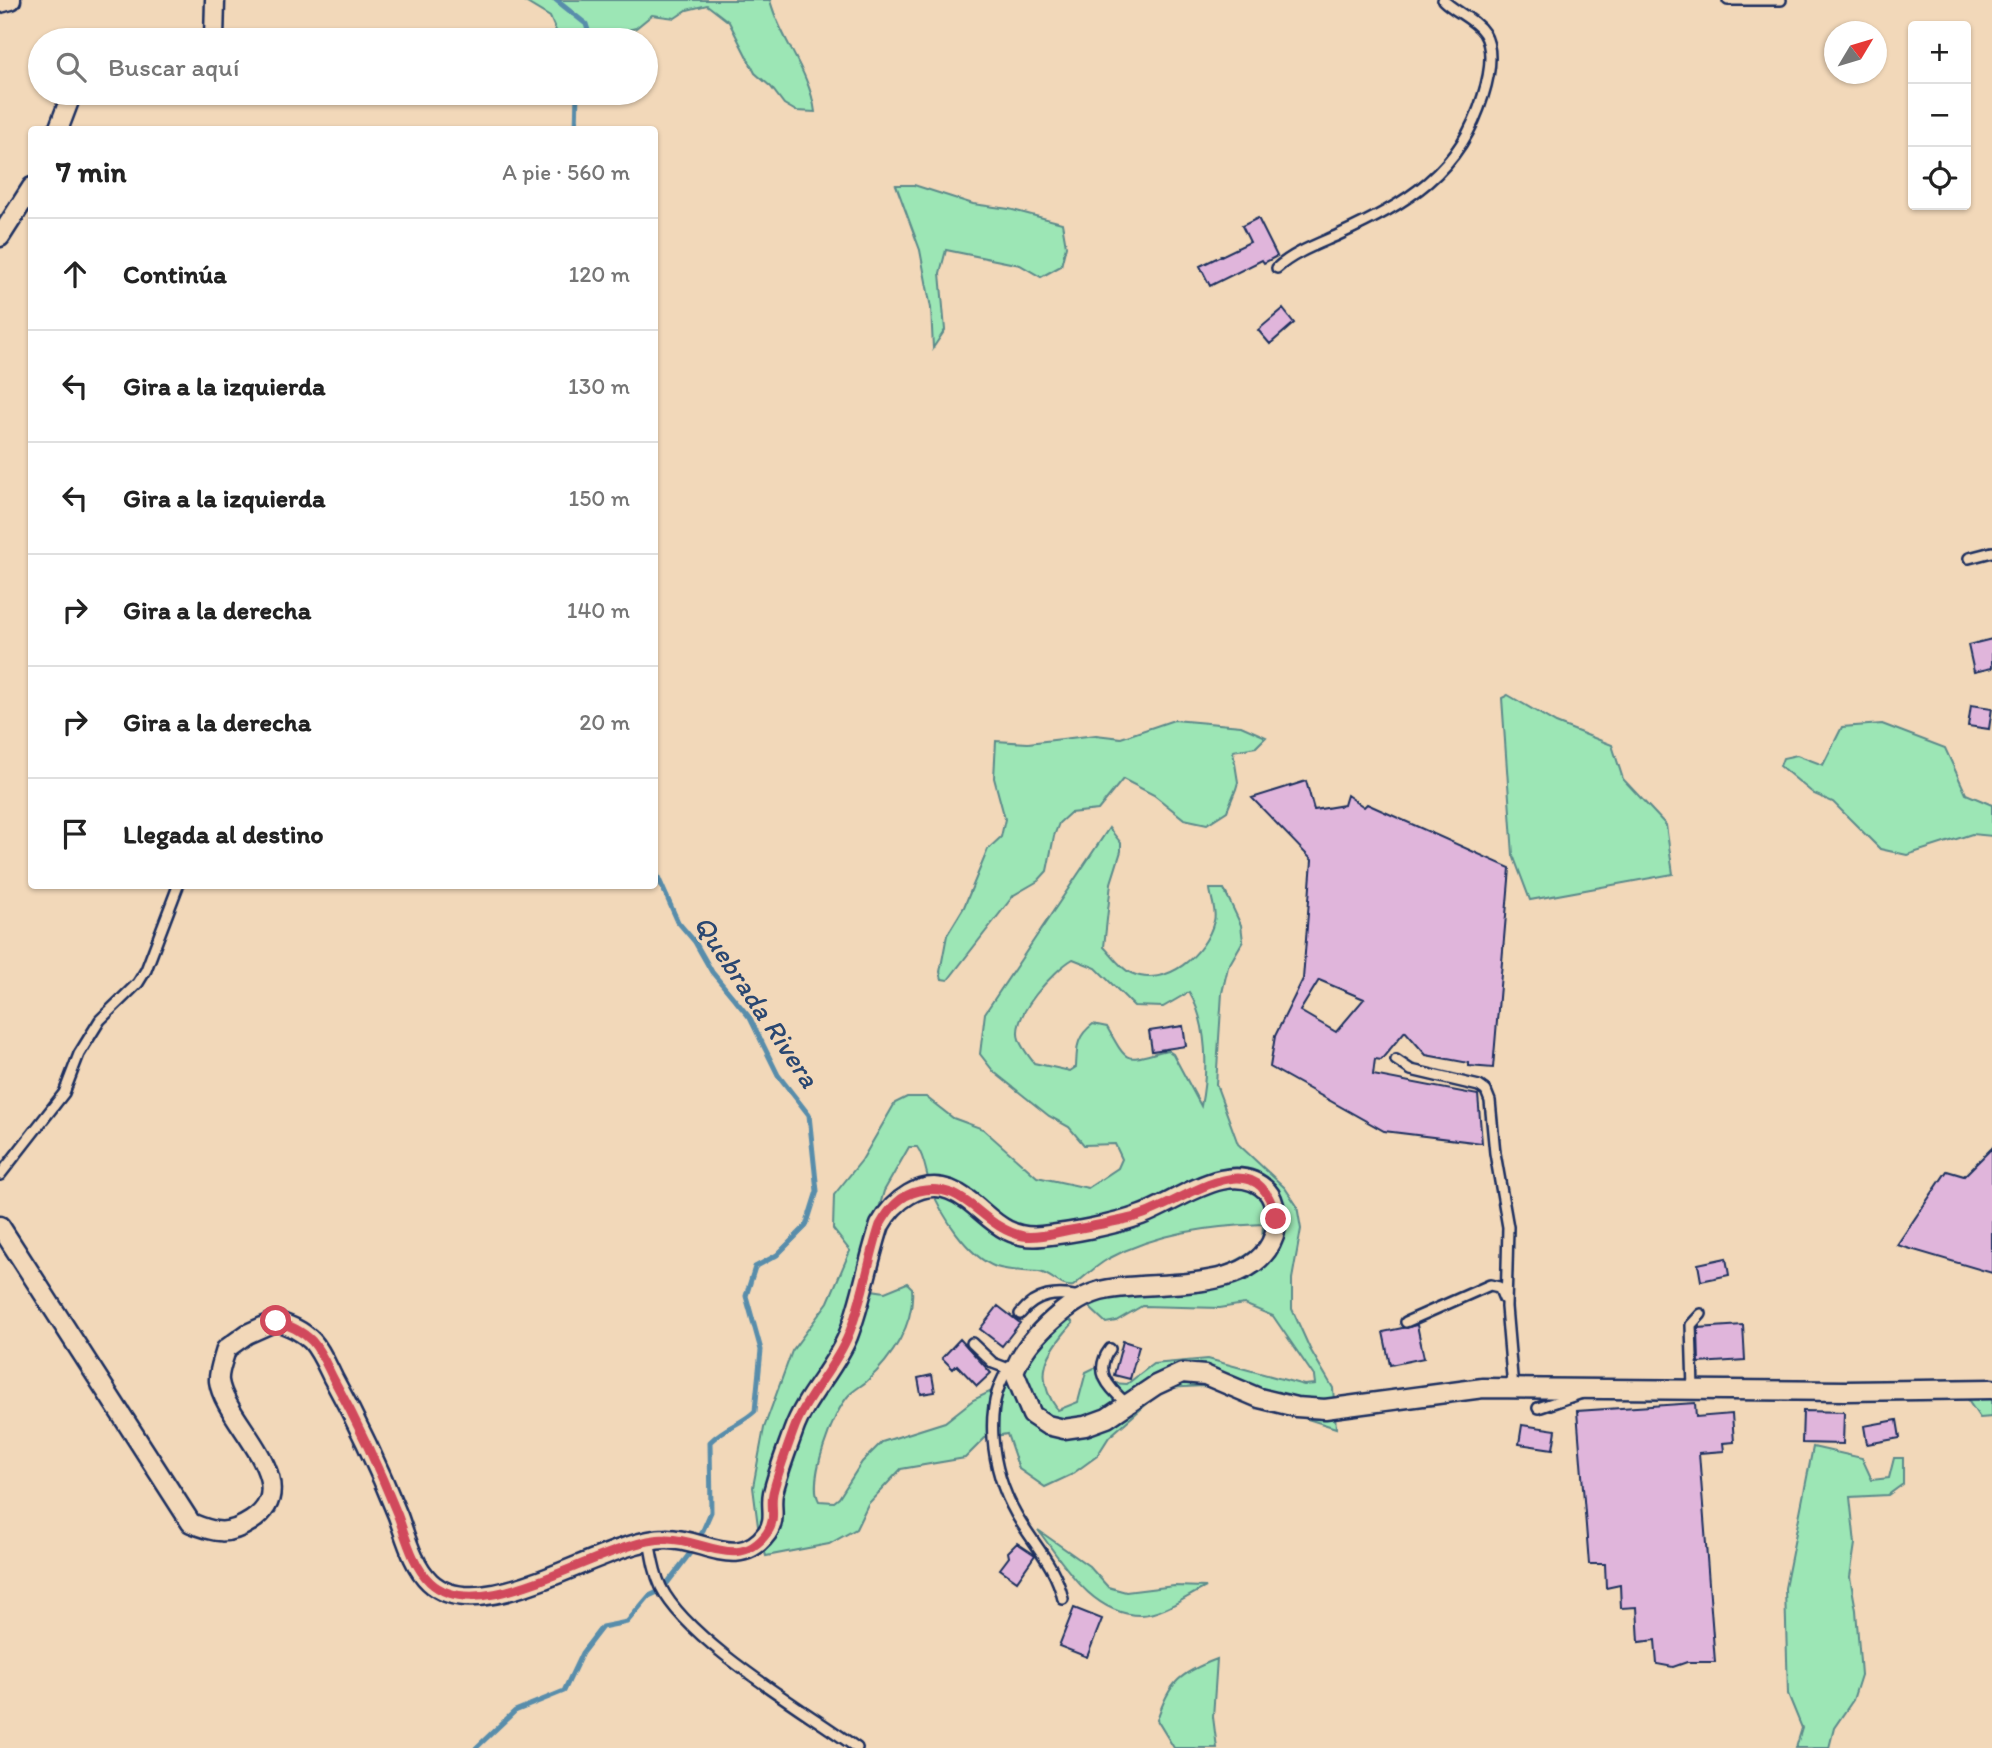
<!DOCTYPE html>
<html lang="es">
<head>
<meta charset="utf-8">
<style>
	:root { --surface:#fff; --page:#f6f6f6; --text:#222; --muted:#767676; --line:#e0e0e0 }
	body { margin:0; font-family:Itim,sans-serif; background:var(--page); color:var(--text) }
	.controls { position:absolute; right:21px; top:21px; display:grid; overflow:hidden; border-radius:7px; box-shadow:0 2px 5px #0004 }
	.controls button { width:63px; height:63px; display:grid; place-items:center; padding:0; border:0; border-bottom:2px solid var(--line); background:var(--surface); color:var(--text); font:35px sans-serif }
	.compass { position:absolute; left:1824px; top:21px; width:63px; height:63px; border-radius:50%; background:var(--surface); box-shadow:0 2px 5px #0004; rotate:52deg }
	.stop { position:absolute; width:21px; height:21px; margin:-16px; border:5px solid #d1495b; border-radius:50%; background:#fff }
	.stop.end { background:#d1495b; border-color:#fff; box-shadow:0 2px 7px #0008 }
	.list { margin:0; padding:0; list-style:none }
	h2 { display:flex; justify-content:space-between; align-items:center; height:91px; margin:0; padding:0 28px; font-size:30px }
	h2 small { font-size:23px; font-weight:400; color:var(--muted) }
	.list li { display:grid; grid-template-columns:46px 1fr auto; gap:21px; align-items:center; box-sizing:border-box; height:112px; padding:0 28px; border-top:2px solid var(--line) }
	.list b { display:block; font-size:26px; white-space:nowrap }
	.list em { font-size:23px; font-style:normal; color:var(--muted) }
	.icon { flex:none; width:38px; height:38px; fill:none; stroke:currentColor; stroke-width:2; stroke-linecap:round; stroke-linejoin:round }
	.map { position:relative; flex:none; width:1992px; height:1748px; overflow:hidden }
	.search { position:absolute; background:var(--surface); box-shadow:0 2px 5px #0004; left:28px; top:28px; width:630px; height:77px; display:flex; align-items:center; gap:18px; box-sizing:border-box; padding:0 24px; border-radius:38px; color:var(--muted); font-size:26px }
	.panel { position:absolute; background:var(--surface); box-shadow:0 2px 5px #0004; left:28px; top:126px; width:630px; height:763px; border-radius:7px }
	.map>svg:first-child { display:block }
	.green { fill:#9ce6b5; stroke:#5c8a8a; stroke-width:2; fill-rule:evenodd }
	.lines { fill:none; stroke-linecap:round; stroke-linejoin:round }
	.stream { stroke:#588dab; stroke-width:5 }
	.building { fill:#e0b5db; stroke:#1b2f5e; stroke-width:2; fill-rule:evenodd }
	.lane-casing { stroke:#1b2f5e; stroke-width:14 }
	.street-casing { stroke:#1b2f5e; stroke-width:23 }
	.lane { stroke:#f2d8b9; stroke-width:9 }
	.street { stroke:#f2d8b9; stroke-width:18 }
	.route { stroke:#d1495b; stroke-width:9 }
	.labels { text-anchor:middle; stroke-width:5; stroke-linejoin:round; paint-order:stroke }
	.water-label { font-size:28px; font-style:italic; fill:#2a4771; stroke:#f2d8b9 }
</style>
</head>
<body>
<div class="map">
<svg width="1992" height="1748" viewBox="0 0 1992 1748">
	<rect width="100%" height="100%" fill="#f2d8b9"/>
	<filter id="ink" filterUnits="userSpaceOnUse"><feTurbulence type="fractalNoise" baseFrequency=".0143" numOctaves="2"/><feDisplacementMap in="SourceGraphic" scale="14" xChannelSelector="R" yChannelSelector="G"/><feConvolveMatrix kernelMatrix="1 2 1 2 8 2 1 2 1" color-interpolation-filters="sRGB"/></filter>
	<g filter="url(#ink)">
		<path class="green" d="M522 0H770C780 39 810 71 815 112L796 111 784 104 771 87 755 73 729 22 707 5 687 10 675 18 652 15 636 28 616 33 615 40H560L550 17Z
			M896 185H914L973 204 1009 209 1062 223 1066 246 1061 266 1041 277 1020 265 946 250 940 273 945 330 933 348 931 308 920 250Z
			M1508 695 1556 723 1612 745 1623 779 1666 825 1673 874 1530 900 1513 855 1502 698Z
			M1174 720 1241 726 1266 737 1256 747 1233 751 1238 782 1236 789 1227 811 1207 824 1184 819 1154 795 1123 779 1098 810 1070 813 1059 823 1054 836 1047 871 1038 881 1014 895 948 980 942 979 940 972 947 935 964 907 988 849 1001 837 1005 819 994 778 996 741 1028 743 1096 735 1121 738Z
			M1882 724 1945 748 1966 794 1992 805V836L1972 834 1907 855 1880 849 1833 802 1814 794 1780 766 1783 758 1797 755 1823 765 1842 727Z
			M1109 828 1121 843V851L1111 883 1104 947C1111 954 1121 969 1131 973 1166 989 1206 954 1214 921 1217 912 1211 899 1210 889H1224L1241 925 1243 941 1228 967 1222 993 1216 1084 1238 1144 1285 1188 1297 1206 1301 1229 1292 1279V1309L1310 1349 1333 1388 1336 1428 1204 1386 1165 1388 1109 1437 1097 1456 1071 1475 1045 1487 1019 1469 1007 1434 985 1438 965 1458 901 1469 868 1504 856 1529 829 1544 766 1556 759 1534 753 1487 764 1428 792 1351 828 1302 850 1251 833 1229 834 1195 862 1160 895 1103 907 1097H926L953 1118 983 1129 1037 1177 1088 1188 1118 1168 1122 1159 1115 1144 1084 1145 1069 1127 1049 1116 994 1072 980 1054 985 1013ZM1073 959 1096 968 1134 1006 1163 1007 1189 992C1208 1023 1208 1072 1201 1106L1173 1054 1167 1050C1124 1061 1129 1066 1107 1027L1093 1024C1076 1037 1077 1047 1076 1067L1070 1071 1034 1063C1029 1056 1021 1047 1019 1039 1011 1016 1054 970 1073 959ZM909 1147H917C925 1157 926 1175 931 1188 941 1214 967 1256 996 1267 1008 1271 1026 1271 1039 1272 1052 1274 1060 1288 1073 1286 1084 1277 1096 1266 1108 1259 1156 1233 1210 1226 1263 1224L1262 1243C1242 1262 1210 1274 1182 1277 1153 1281 1115 1272 1091 1289L1090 1308 1106 1323 1116 1321 1142 1306 1220 1308 1244 1304 1273 1316 1314 1376 1315 1384 1304 1385 1208 1359 1153 1364 1127 1384 1112 1383 1107 1370 1094 1368 1086 1372 1078 1402 1058 1410C1032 1375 1047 1352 1073 1323L1060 1307 998 1388 973 1400 945 1422 882 1442 862 1462 839 1498 834 1502 819 1501C807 1481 833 1412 849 1395 854 1390 861 1386 866 1382 892 1358 915 1324 912 1288L907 1283 885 1292 872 1290 864 1261 884 1191Z
			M1992 1394V1417L1980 1418 1965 1396Z
			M1813 1447 1862 1458 1872 1480 1889 1478 1894 1458H1903V1484L1888 1495 1850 1497 1855 1544 1850 1577 1856 1610 1861 1675 1853 1700 1834 1728 1829 1748H1796L1802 1728 1788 1694 1785 1588Z
			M1038 1530 1089 1566 1108 1587 1126 1592 1174 1586 1206 1587C1187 1596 1162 1615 1140 1615 1091 1614 1064 1564 1038 1530Z
			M1217 1659 1213 1717 1217 1748H1174L1157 1720C1169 1682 1180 1673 1217 1659Z"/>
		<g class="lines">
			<path class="stream" d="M556 0 586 24 591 40
				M576 130 577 93
				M476 1748 515 1711 564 1691 582 1653 602 1627 627 1622 649 1596 662 1590 697 1544 711 1512 710 1442C727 1425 739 1426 755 1411L761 1350 746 1296 755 1267 777 1255 806 1226 817 1191 809 1115 778 1075 750 1018 712 972 695 942 678 922 654 868"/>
		</g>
		<path class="building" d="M1258 218 1277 256 1264 263 1262 260 1210 286 1200 266 1250 242 1242 226Z
			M1283 309 1294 323 1270 344 1258 330Z
			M1992 639V668L1974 672 1968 645Z
			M1971 705 1992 708 1989 729 1968 726Z
			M1306 781 1314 810 1344 805 1347 795 1364 807 1367 804 1510 868 1493 1068 1469 1066V1063L1426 1055 1405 1031 1381 1060 1375 1059 1373 1075 1478 1095 1482 1143 1384 1131 1270 1067 1275 1036 1303 979 1312 860 1252 798ZM1319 980 1364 999 1336 1032 1300 1011Z
			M1183 1026 1186 1046 1152 1051 1149 1031Z
			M1992 1148V1273L1897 1245 1947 1171 1964 1176Z
			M1726 1258 1729 1275 1701 1281 1698 1264Z
			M998 1306 1020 1323 1002 1346 980 1329Z
			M1417 1325 1424 1358 1390 1365 1383 1332Z
			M1743 1325 1745 1360 1699 1363 1698 1328Z
			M960 1339 991 1373 977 1386 957 1365 953 1369 942 1358Z
			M1123 1341 1139 1346 1130 1379 1114 1375Z
			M932 1375 935 1392 921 1394 918 1378Z
			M1695 1403 1696 1417 1732 1414 1734 1442 1723 1443 1724 1451 1699 1453 1715 1662H1687L1673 1667 1657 1664 1655 1640 1639 1642 1637 1607 1621 1608 1620 1585 1606 1588 1605 1564H1589L1577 1411Z
			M1803 1411 1844 1412 1843 1444 1802 1443Z
			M1897 1420 1900 1438 1867 1444 1864 1426Z
			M1522 1425 1556 1430 1553 1449 1519 1444Z
			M1017 1543 1035 1555 1017 1581 1000 1569 1009 1557 1008 1552Z
			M1074 1608 1102 1619 1087 1657 1059 1646Z"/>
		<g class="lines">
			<defs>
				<path id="lane" d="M1728 0H1781
					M1277 268C1293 253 1318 244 1338 235 1407 203 1460 173 1483 96 1489 77 1495 51 1484 33 1475 19 1455 12 1443 0
					M1969 558 1992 552
					M1396 1060 1411 1070 1479 1086 1486 1091 1490 1101 1495 1153 1508 1227 1506 1307 1513 1388
					M0 1175 64 1093 79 1054 100 1020 138 983 146 970 178 886
					M1020 1314C1036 1294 1056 1292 1080 1297
					M1406 1322 1490 1285 1499 1287 1504 1299
					M972 1343 993 1363 1009 1369
					M1110 1349C1093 1371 1108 1387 1126 1403
					M1012 1364C980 1404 992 1472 1016 1514 1033 1544 1055 1564 1063 1599
					M1693 1389 1691 1325 1701 1314
					M1538 1408 1582 1393
					M649 1540C652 1557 654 1572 661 1587 688 1642 806 1711 857 1748"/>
				<path id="street" d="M0 3 11 0
					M214 40 215 0
					M58 130 72 93
					M0 237 32 187
					M0 1226 191 1523C215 1533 228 1536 251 1521 308 1484 224 1422 219 1381 218 1371 224 1358 226 1349L247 1334 276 1321C290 1326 301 1330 312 1341 321 1351 327 1366 333 1378 359 1425 378 1466 398 1516 406 1538 413 1566 430 1582 482 1631 604 1539 666 1539 702 1538 739 1572 767 1533 777 1519 770 1507 773 1493 778 1472 786 1452 793 1432 805 1397 834 1370 848 1336 862 1300 868 1261 880 1225 893 1201 921 1179 950 1190 984 1203 996 1241 1042 1236 1071 1233 1114 1225 1141 1215 1177 1202 1233 1156 1267 1191 1276 1201 1278 1223 1274 1236 1253 1298 1147 1278 1100 1291 1079 1297 1063 1310 1047 1325 1032 1340 1021 1352 1014 1372L1032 1415 1047 1425 1064 1429 1085 1426 1107 1418 1156 1385 1182 1373 1205 1375 1259 1398 1296 1407 1325 1409 1483 1388 1846 1391 1992 1389"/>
			</defs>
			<use href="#lane" class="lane-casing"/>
			<use href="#street" class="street-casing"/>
			<use href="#lane" class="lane"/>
			<use href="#street" class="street"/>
		</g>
	</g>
	<g class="lines" filter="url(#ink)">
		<path class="route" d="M276 1321C290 1326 301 1330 312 1341 321 1351 327 1366 333 1378 359 1425 378 1466 398 1516 406 1538 413 1566 430 1582 482 1631 604 1539 666 1539 702 1538 739 1572 767 1533 777 1519 770 1507 773 1493 778 1472 786 1452 793 1432 805 1397 834 1370 848 1336 863 1300 868 1261 880 1225 889 1209 900 1195 919 1191 966 1180 980 1227 1023 1236 1037 1238 1051 1234 1065 1231 1089 1226 1115 1223 1138 1216 1186 1202 1259 1136 1276 1219"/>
	</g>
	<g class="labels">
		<g class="water-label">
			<text transform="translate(757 1001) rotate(56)" y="10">Quebrada Rivera</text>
		</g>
	</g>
</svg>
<div class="controls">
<button>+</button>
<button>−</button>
<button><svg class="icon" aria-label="locate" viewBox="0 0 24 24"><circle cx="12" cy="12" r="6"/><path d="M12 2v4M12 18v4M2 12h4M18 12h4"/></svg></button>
</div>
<svg class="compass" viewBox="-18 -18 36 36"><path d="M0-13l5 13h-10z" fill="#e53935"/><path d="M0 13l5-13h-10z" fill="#767676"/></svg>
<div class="stop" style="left:276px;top:1321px"></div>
<div class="stop end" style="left:1276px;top:1219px"></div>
<div class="search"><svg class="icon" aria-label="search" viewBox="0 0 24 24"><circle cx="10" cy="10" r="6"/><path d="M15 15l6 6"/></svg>Buscar aquí</div>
<section class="panel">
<h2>7 min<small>A pie · 560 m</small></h2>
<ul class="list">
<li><svg class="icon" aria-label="ahead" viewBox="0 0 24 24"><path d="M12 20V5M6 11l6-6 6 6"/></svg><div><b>Continúa</b></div><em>120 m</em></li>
<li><svg class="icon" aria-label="left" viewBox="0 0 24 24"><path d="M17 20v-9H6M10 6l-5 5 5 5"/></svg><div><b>Gira a la izquierda</b></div><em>130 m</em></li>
<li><svg class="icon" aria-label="left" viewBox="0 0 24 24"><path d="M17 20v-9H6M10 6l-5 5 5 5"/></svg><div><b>Gira a la izquierda</b></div><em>150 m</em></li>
<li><svg class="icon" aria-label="right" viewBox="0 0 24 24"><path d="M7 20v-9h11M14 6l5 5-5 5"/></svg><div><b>Gira a la derecha</b></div><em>140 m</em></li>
<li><svg class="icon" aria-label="right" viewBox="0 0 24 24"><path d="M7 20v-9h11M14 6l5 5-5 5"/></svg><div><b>Gira a la derecha</b></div><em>20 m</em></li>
<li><svg class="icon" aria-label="arrive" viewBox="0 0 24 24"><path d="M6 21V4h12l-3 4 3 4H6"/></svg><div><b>Llegada al destino</b></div></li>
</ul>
</section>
</div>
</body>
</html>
